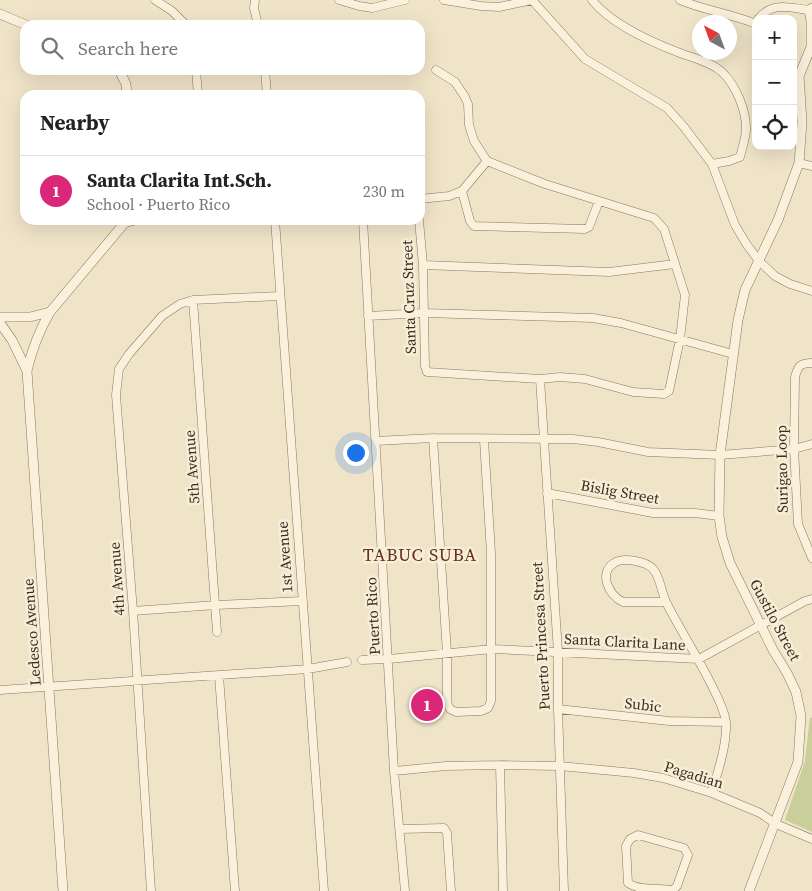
<!DOCTYPE html>
<html lang="en">
<head>
<meta charset="utf-8">
<style>
	:root { --surface:#fff; --page:#f2f2f2; --text:#222; --muted:#767676; --line:#e0e0e0; --accent:#db2777 }
	body { margin:0; font-family:"Source Serif 4",serif; background:var(--page); color:var(--text) }
	.controls { position:absolute; right:15px; top:15px; display:grid; overflow:hidden; border-radius:10px; box-shadow:0 5px 20px #0002 }
	.controls button { width:45px; height:45px; display:grid; place-items:center; padding:0; border:0; border-bottom:1px solid var(--line); background:var(--surface); color:var(--text); font:25px sans-serif }
	.compass { position:absolute; left:692px; top:15px; width:45px; height:45px; border-radius:50%; background:var(--surface); box-shadow:0 5px 20px #0002; rotate:319deg }
	.you { position:absolute; left:355px; top:452px; width:18px; height:18px; margin:-12px; border:4px solid #fff; border-radius:50%; background:#1a73e8; box-shadow:0 0 0 8px #1a73e833 }
	.badge { display:grid; place-items:center; width:32px; height:32px; border-radius:50%; background:var(--accent); color:#fff; font-size:16px; font-weight:700 }
	.pin { position:absolute; translate:-50% -50%; border:2px solid #fff; box-shadow:0 1px 5px #0006 }
	.list { margin:0; padding:0; list-style:none }
	h2 { display:flex; justify-content:space-between; align-items:center; height:65px; margin:0; padding:0 20px; font-size:21px }
	h2 small { font-size:16px; font-weight:400; color:var(--muted) }
	.list li { display:grid; grid-template-columns:32px 1fr auto; gap:15px; align-items:center; box-sizing:border-box; height:70px; padding:0 20px; border-top:1px solid var(--line) }
	.list b { display:block; font-size:19px; white-space:nowrap }
	.list p { margin:0; font-size:16px; white-space:nowrap; color:var(--muted) }
	.list em { font-size:16px; font-style:normal; color:var(--muted) }
	.icon { flex:none; width:28px; height:28px; fill:none; stroke:currentColor; stroke-width:2; stroke-linecap:round; stroke-linejoin:round }
	.map { position:relative; flex:none; width:812px; height:891px; overflow:hidden }
	.search { position:absolute; background:var(--surface); box-shadow:0 5px 20px #0002; left:20px; top:20px; width:405px; height:55px; display:flex; align-items:center; gap:12px; box-sizing:border-box; padding:0 18px; border-radius:15px; color:var(--muted); font-size:19px }
	.panel { position:absolute; background:var(--surface); box-shadow:0 5px 20px #0002; left:20px; top:90px; width:405px; height:135px; border-radius:15px }
	.map>svg:first-child { display:block }
	.green { fill:#c9cf9b }
	.lines { fill:none; stroke-linecap:round; stroke-linejoin:round }
	.minor-casing { stroke:#8d765c; stroke-width:9 }
	.tertiary-casing { stroke:#8d765c; stroke-width:10 }
	.minor { stroke:#faf1dc; stroke-width:8 }
	.tertiary { stroke:#faf1dc; stroke-width:9 }
	.labels { text-anchor:middle; stroke-width:5; stroke-linejoin:round; paint-order:stroke }
	.street-label { font-size:15px; fill:#3d2e20; stroke:#f7eed8 }
	.quarter-label { font-size:18px; letter-spacing:1px; fill:#6b2e1e; stroke:#f7eed8 }
</style>
</head>
<body>
<div class="map">
<svg width="812" height="891" viewBox="0 0 812 891">
	<rect width="100%" height="100%" fill="#f0e4c8"/>
	<path class="green" d="M810 717 812 718V832L785 820 805 761Z"/>
	<g class="lines">
		<defs>
			<path id="minor" d="M155 0 172 11 186 25
				M255 0 254 8 258 25
				M339 0 359 6 372 8 405 0
				M444 0 481 6 499 7 532 0
				M532 0 585 59 667 108 684 127 712 164 735 225 747 245 759 261 775 276 790 284 812 291
				M592 0C611 24 651 42 680 53 693 58 711 62 722 72 736 85 747 112 746 131 745 140 742 149 740 157L729 161 712 164
				M680 0C704 10 731 14 756 24
				M758 19C773 1 789 8 809 10
				M196 70 198 95
				M265 70 267 95
				M799 163 812 166
				M462 191 470 221 474 226 585 229 589 227 599 201
				M420 199 449 196 462 191 487 161
				M275 220 324 891
				M363 220 394 771 405 891
				M419 220 423 265 425 366 427 372 540 379 560 377 585 379 633 392 664 394 669 391 680 339 685 295 664 229 654 218 545 184 487 161 474 141 469 125 468 104 465 97 455 82 436 70
				M126 223 137 220
				M423 265 609 272 675 264
				M193 300 217 632
				M368 316 424 313 593 318 621 323 733 354
				M812 363C800 363 798 366 795 377L794 449 798 524 812 558
				M540 379 558 652V709L564 891
				M433 438 447 653V703L450 709 456 712 481 711 488 708 491 701V553L484 440
				M376 441 433 438 573 439 598 442 648 452 720 455 794 449 812 444
				M547 493 653 513H695L719 516
				M665 602H623C609 596 598 573 614 563 623 557 646 561 653 569 661 578 661 593 667 604 681 631 697 656 711 684 717 696 724 708 726 722 727 746 718 770 712 793
				M133 611 216 605 302 601
				M362 660 389 659 492 649 699 659 805 601 812 599
				M219 676 235 891
				M0 690 308 669 347 662
				M558 709 669 721 726 722
				M500 765 503 891
				M394 771 446 766 500 765 560 766 634 773 663 778 712 793 760 813 776 824 812 839
				M400 829 444 828 447 833 451 891
				M638 835 684 848 688 855 677 886 673 890C658 888 640 891 628 883L626 846 630 839Z
				M151 891 133 611 116 395 119 369 129 354 162 316 180 304 193 300 279 296"/>
			<path id="tertiary" d="M0 14 26 25
				M119 70 126 84 127 95
				M0 317H30L50 312
				M0 323 12 340 27 371
				M63 891 27 371C32 349 39 331 50 312L127 220
				M749 891 798 762 801 716 796 692 787 673 773 650 730 563 722 537 719 516 720 455 738 320 745 290 778 220 799 163 802 122 799 76 811 47V21L809 10 812 8"/>
		</defs>
		<use href="#minor" class="minor-casing"/>
		<use href="#tertiary" class="tertiary-casing"/>
		<use href="#minor" class="minor"/>
		<use href="#tertiary" class="tertiary"/>
	</g>
	<g class="labels">
		<g class="street-label">
			<text transform="translate(409 297) rotate(-92)" y="5">Santa Cruz Street</text>
			<text transform="translate(192 467) rotate(-94)" y="5">5th Avenue</text>
			<text transform="translate(782 469) rotate(-91)" y="5">Surigao Loop</text>
			<text transform="translate(620 492) rotate(10)" y="5">Bislig Street</text>
			<text transform="translate(285 557) rotate(-94)" y="5">1st Avenue</text>
			<text transform="translate(117 579) rotate(-94)" y="5">4th Avenue</text>
			<text transform="translate(373 616) rotate(-93)" y="5">Puerto Rico</text>
			<text transform="translate(775 620) rotate(62)" y="5">Gustilo Street</text>
			<text transform="translate(32 632) rotate(-94)" y="5">Ledesco Avenue</text>
			<text transform="translate(541 636) rotate(-93)" y="5">Puerto Princesa Street</text>
			<text transform="translate(625 642) rotate(3)" y="5">Santa Clarita Lane</text>
			<text transform="translate(643 705) rotate(6)" y="5">Subic</text>
			<text transform="translate(694 775) rotate(17)" y="5">Pagadian</text>
		</g>
		<g class="quarter-label">
			<text x="420" y="561">TABUC SUBA</text>
		</g>
	</g>
</svg>
<div class="controls">
<button>+</button>
<button>−</button>
<button><svg class="icon" aria-label="locate" viewBox="0 0 24 24"><circle cx="12" cy="12" r="6"/><path d="M12 2v4M12 18v4M2 12h4M18 12h4"/></svg></button>
</div>
<svg class="compass" viewBox="-18 -18 36 36"><path d="M0-13l5 13h-10z" fill="#e53935"/><path d="M0 13l5-13h-10z" fill="#767676"/></svg>
<div class="you"></div>
<div class="pin badge" style="left:427px;top:705px">1</div>
<div class="search"><svg class="icon" aria-label="search" viewBox="0 0 24 24"><circle cx="10" cy="10" r="6"/><path d="M15 15l6 6"/></svg>Search here</div>
<section class="panel">
<h2>Nearby<small></small></h2>
<ul class="list">
<li><span class="badge">1</span><div><b>Santa Clarita Int.Sch.</b><p>School · Puerto Rico</p></div><em>230 m</em></li>
</ul>
</section>
</div>
</body>
</html>
